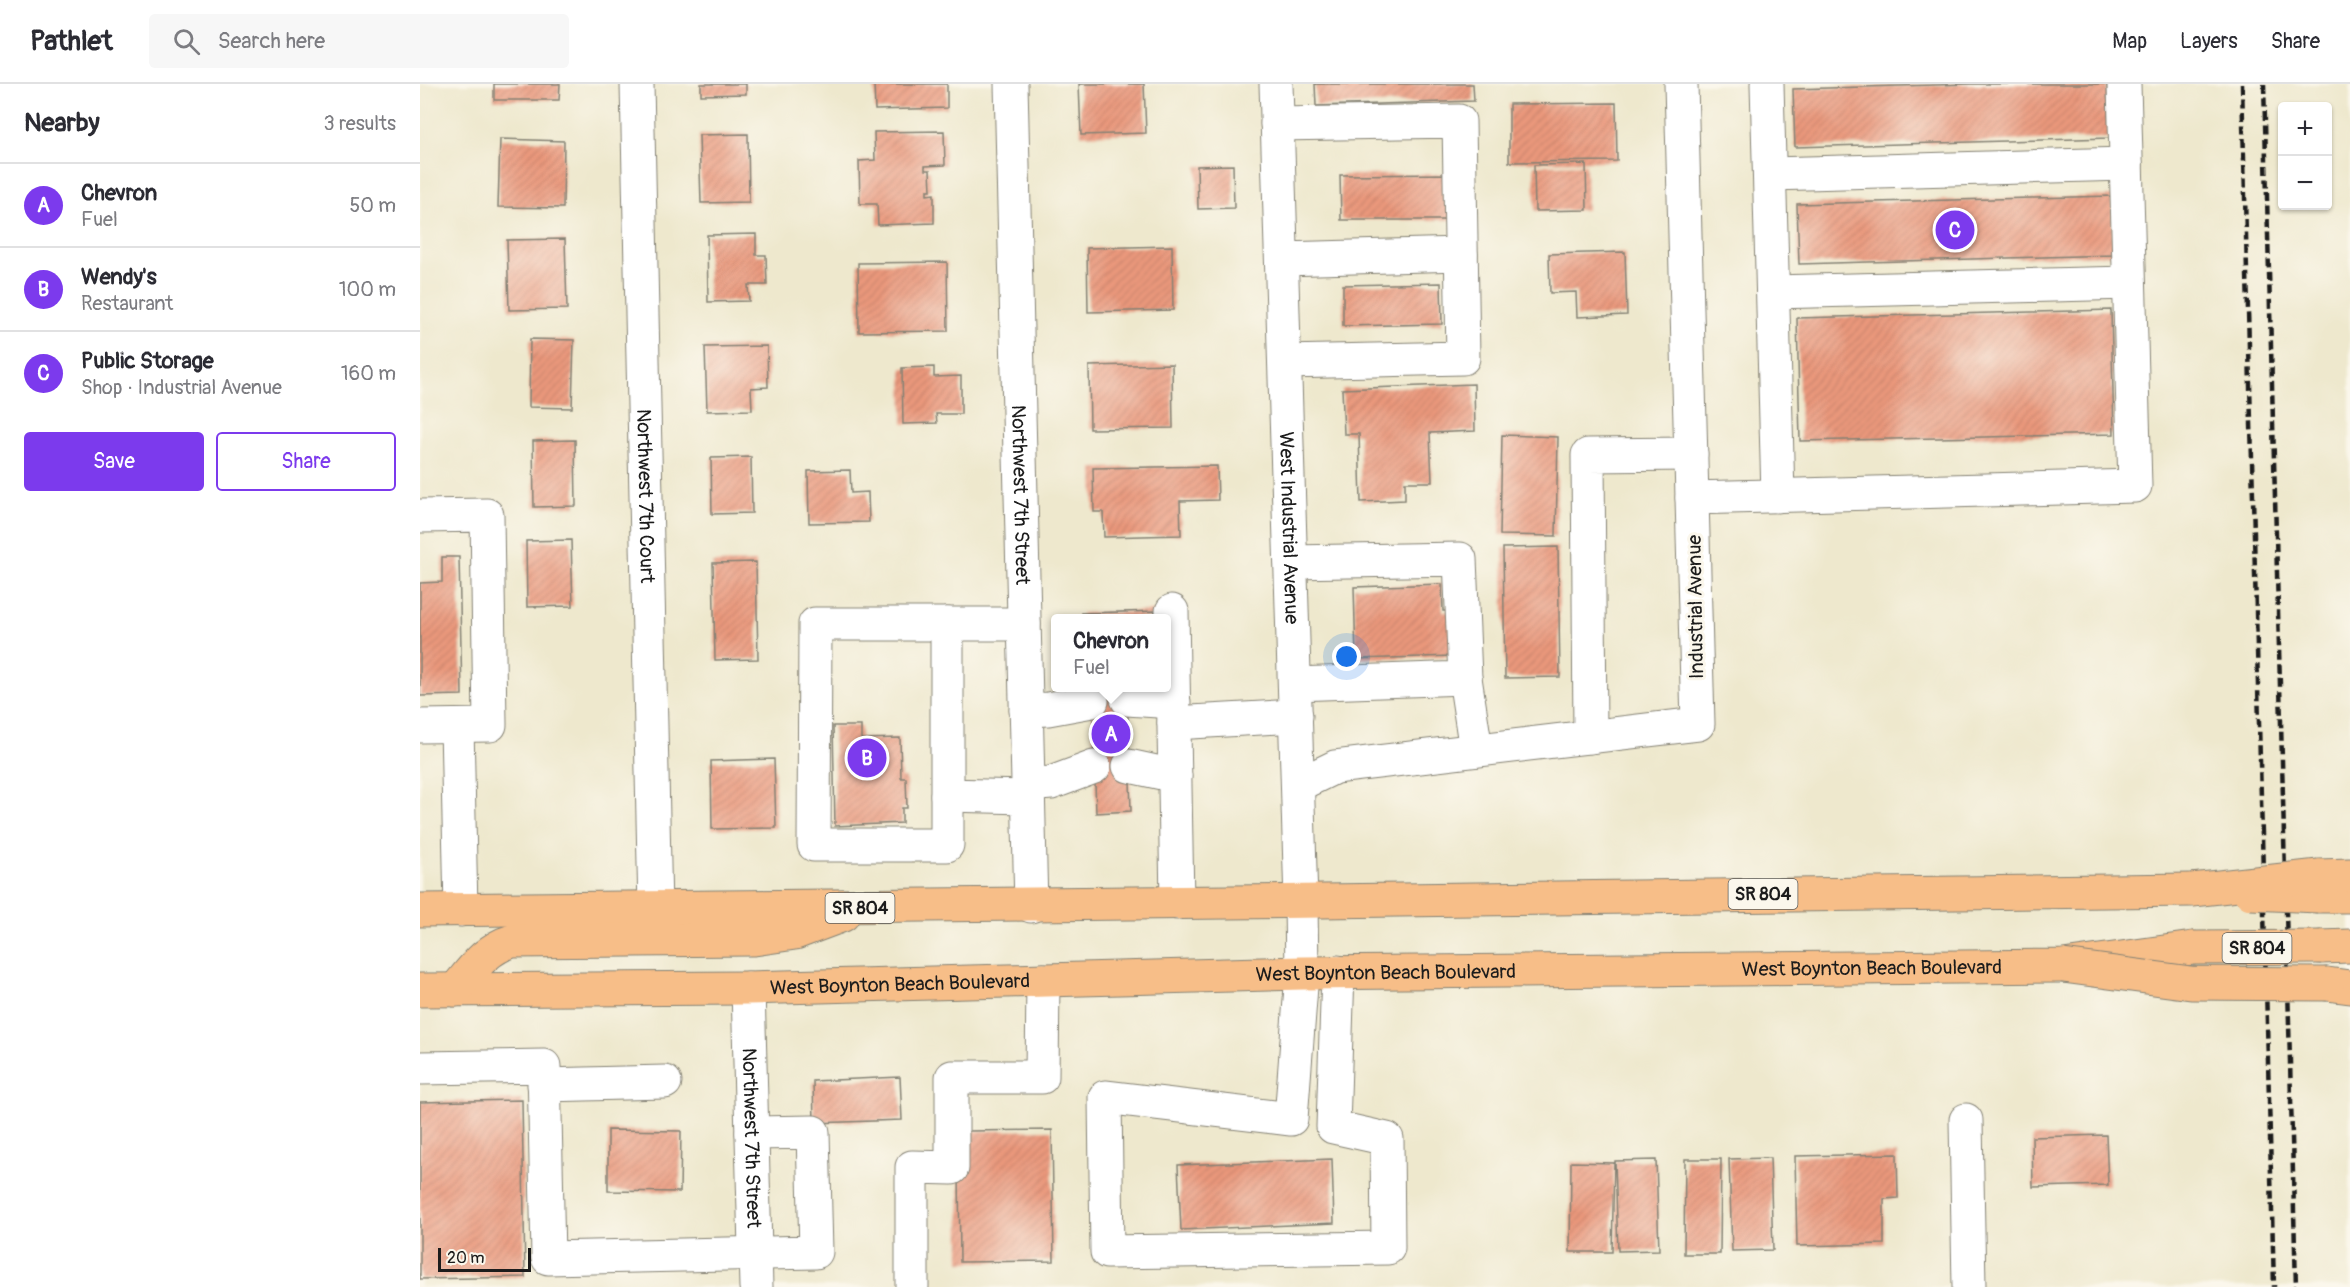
<!DOCTYPE html>
<html lang="en">
<head>
<meta charset="utf-8">
<style>
	:root { --surface:#fff; --page:#f7f7f7; --text:#2b2b33; --muted:#7c7c81; --line:#e1e1e2; --accent:#7c3aed }
	body { margin:0; font-family:Pangolin,sans-serif; background:var(--page); color:var(--text) }
	.controls { position:absolute; right:18px; top:18px; display:grid; overflow:hidden; border-radius:6px; box-shadow:0 2px 4px #0004 }
	.controls button { width:54px; height:54px; display:grid; place-items:center; padding:0; border:0; border-bottom:2px solid var(--line); background:var(--surface); color:var(--text); font:30px sans-serif }
	.scale { position:absolute; left:18px; bottom:15px; width:93px; box-sizing:border-box; padding-left:6px; border:3px solid #1c1c1c; border-top:0; font-size:16px; line-height:21px; white-space:nowrap; color:#1c1c1c; -webkit-text-stroke:4px #fbf7ec; paint-order:stroke }
	.you { position:absolute; left:927px; top:573px; width:21px; height:21px; margin:-15px; border:4px solid #fff; border-radius:50%; background:#1a73e8; box-shadow:0 0 0 9px #1a73e833 }
	.badge { display:grid; place-items:center; width:39px; height:39px; border-radius:50%; background:var(--accent); color:#fff; font-size:20px; font-weight:700 }
	.pin { position:absolute; translate:-50% -50%; border:3px solid #fff; box-shadow:0 2px 6px #0006 }
	.popup { position:absolute; left:631px; top:530px; width:120px; height:78px; box-sizing:border-box; display:grid; place-content:center; border-radius:6px; background:var(--surface); filter:drop-shadow(0 2px 4px #0005); font-size:20px; white-space:nowrap; color:var(--muted) }
	.popup b { font-size:22px; color:var(--text) }
	.popup::after { content:''; position:absolute; left:50%; top:100%; margin-left:-12px; border:12px solid transparent; border-top-color:var(--surface) }
	.list { margin:0; padding:0; list-style:none }
	h2 { display:flex; justify-content:space-between; align-items:center; height:78px; margin:0; padding:0 24px; font-size:26px }
	h2 small { font-size:20px; font-weight:400; color:var(--muted) }
	.list li { display:grid; grid-template-columns:39px 1fr auto; gap:18px; align-items:center; box-sizing:border-box; height:84px; padding:0 24px; border-top:2px solid var(--line) }
	.list b { display:block; font-size:22px; white-space:nowrap }
	.list p { margin:0; font-size:20px; white-space:nowrap; color:var(--muted) }
	.list em { font-size:20px; font-style:normal; color:var(--muted) }
	.actions { display:flex; gap:12px; padding:18px 24px }
	.actions a { flex:1; padding:14px 0; border:2px solid var(--accent); border-radius:6px; text-align:center; font-size:21px; color:var(--accent) }
	.actions .main { background:var(--accent); color:#fff }
	.icon { flex:none; width:33px; height:33px; fill:none; stroke:currentColor; stroke-width:2; stroke-linecap:round; stroke-linejoin:round }
	.map { position:relative; flex:none; width:1930px; height:1203px; overflow:hidden }
	header { display:flex; align-items:center; gap:36px; box-sizing:border-box; height:84px; padding:0 30px; background:var(--surface); border-bottom:2px solid var(--line) }
	header strong { font-size:28px }
	nav { display:flex; gap:33px; margin-inline-start:auto; font-size:21px }
	.search { width:420px; height:54px; background:var(--page); display:flex; align-items:center; gap:15px; box-sizing:border-box; padding:0 21px; border-radius:6px; color:var(--muted); font-size:22px }
	main { display:flex }
	aside { flex:1; background:var(--surface) }
	.map>svg:first-child { display:block }
	.building { fill:url(#building-hatch) }
	.lines { fill:none; stroke-linecap:round; stroke-linejoin:round }
	.minor-casing { stroke:#858274; stroke-width:35 }
	.major-casing { stroke:#858274; stroke-width:35 }
	.highway-casing { stroke:#858274; stroke-width:35 }
	.minor { stroke:#fff; stroke-width:33 }
	.major { stroke:#f7be88; stroke-width:33 }
	.highway { stroke:#f7be88; stroke-width:33 }
	.rail { stroke:#1c1c1c; stroke-width:4.5; stroke-dasharray:9 4.5; stroke-linecap:butt }
	.major-bridge-casing { stroke:#858274; stroke-width:35; stroke-linecap:butt }
	.highway-bridge-casing { stroke:#858274; stroke-width:35; stroke-linecap:butt }
	.major-bridge { stroke:#f7be88; stroke-width:33 }
	.highway-bridge { stroke:#f7be88; stroke-width:33 }
	.labels { text-anchor:middle; stroke-width:6; stroke-linejoin:round; paint-order:stroke }
	.shield { fill:#fbf7ec; stroke:#5f5e5a; stroke-width:1.5 }
	.shield-label { font-size:18px; font-weight:bold; fill:#1c1c1c }
	.street-label { font-size:20px; fill:#1c1c1c; stroke:#fbf7ec }
</style>
</head>
<body>
<header>
<strong>Pathlet</strong>
<div class="search"><svg class="icon" aria-label="search" viewBox="0 0 24 24"><circle cx="10" cy="10" r="6"/><path d="M15 15l6 6"/></svg>Search here</div>
<nav><a>Map</a><a>Layers</a><a>Share</a></nav>
</header>
<main>
<aside>
<h2>Nearby<small>3 results</small></h2>
<ul class="list">
<li><span class="badge">A</span><div><b>Chevron</b><p>Fuel</p></div><em>50 m</em></li>
<li><span class="badge">B</span><div><b>Wendy's</b><p>Restaurant</p></div><em>100 m</em></li>
<li><span class="badge">C</span><div><b>Public Storage</b><p>Shop · Industrial Avenue</p></div><em>160 m</em></li>
</ul>
<div class="actions"><a class="main">Save</a><a>Share</a></div>
</aside>
<div class="map">
<svg width="1930" height="1203" viewBox="0 0 1930 1203">
	<defs>
		<pattern id="building-hatch" width="6" height="6" patternUnits="userSpaceOnUse" patternTransform="scale(1.5)"><rect width="6" height="6" fill="#ea987c"/><path d="M-1 1l2-2M0 6l6-6M5 7l2-2" fill="none" stroke="#c8826b"/></pattern>
	</defs>
	<rect width="100%" height="100%" fill="#fbf7ec"/>
	<filter id="ink" filterUnits="userSpaceOnUse"><feTurbulence type="fractalNoise" baseFrequency=".0167" numOctaves="2"/><feDisplacementMap in="SourceGraphic" scale="12" xChannelSelector="R" yChannelSelector="G"/><feConvolveMatrix kernelMatrix="1 2 1 2 8 2 1 2 1" color-interpolation-filters="sRGB"/></filter>
	<filter id="wash" filterUnits="userSpaceOnUse"><feTurbulence type="fractalNoise" baseFrequency=".008" numOctaves="4" result="noise"/><feDisplacementMap in="SourceGraphic" scale="24" xChannelSelector="R" yChannelSelector="G"/><feGaussianBlur stdDeviation="1.35" result="paint"/><feColorMatrix in="noise" values="0 0 0 0 0 0 0 0 0 0 0 0 0 0 0 0 0 1.4 0 .05"/><feComposite in="paint" operator="in"/></filter>
	<g filter="url(#wash)">
		<rect width="100%" height="100%" fill="#eee8cd"/>
		<g id="blocks">
			<path class="building" d="M74 0H140L139 16H74Z
				M281 0H326V10L281 11Z
				M454 0H527V24L455 26Z
				M659 0H724L726 49 661 51Z
				M895 0H1053L1054 17 896 22Z
				M1550 0H1687L1689 54 1375 63 1373 5Z
				M1196 19 1197 77 1089 78V20Z
				M524 47 525 81 505 82V86H510L511 106H507V111L514 110V139L458 141 457 120H440L439 77 455 76 454 48Z
				M328 50 329 118 281 119 279 51Z
				M80 55 144 57 143 124 78 123Z
				M1166 80 1167 126 1115 127 1114 81Z
				M813 81 814 124 778 125 777 82Z
				M1035 90V136H921L920 91Z
				M1692 112 1694 171 1379 180 1377 120Z
				M336 150V171H346L347 201H328L329 217 288 218 287 151Z
				M145 155 147 225 89 226 87 156Z
				M752 162 753 226 668 228 667 164Z
				M1205 168 1207 231 1157 233 1156 208 1130 209 1129 170Z
				M527 178 528 247 439 248 438 179Z
				M1021 199 1022 240 923 242V201Z
				M1691 226 1694 350 1380 357 1377 234Z
				M110 255 154 256 152 324 109 323Z
				M347 262 348 303 331 304 332 326 287 327 285 263Z
				M752 280 753 344 670 345 669 282Z
				M514 283V293L541 292V330H516L517 339 483 340 482 284Z
				M1054 300 1055 347 1010 349 1012 398H985V416L941 418 939 350H924L922 305Z
				M1082 351 1138 353 1136 452 1080 451Z
				M155 356 156 422 114 423 113 357Z
				M331 373 332 429 292 430 291 374Z
				M797 382 798 416 760 417 761 451 684 453 683 428H674L673 384Z
				M430 386 431 409 448 408 449 438 389 439 388 387Z
				M151 456 153 522 107 523 106 457Z
				M1138 463 1140 593 1085 594 1083 464Z
				M22 473H39L42 611 0 612V499L22 498Z
				M336 478 338 575 295 576 293 479Z
				M1022 500 1023 527H1032L1033 572 936 575 934 503Z
				M740 527 741 534H661V529Z
				M672 604H707L711 727 676 729Z
				M413 642H441V655L480 654 481 694H486L487 724H482V739L415 742Z
				M354 675 356 744 292 745 291 677Z
				M480 993 482 1036 394 1039 393 997Z
				M102 1016 105 1193 0 1195V1018Z
				M188 1046 261 1047 260 1108 188 1107Z
				M632 1046 634 1177 540 1178 539 1085H548V1047Z
				M1686 1051 1688 1101 1613 1103 1612 1053Z
				M1477 1070 1478 1114 1464 1115V1160L1377 1162 1375 1072Z
				M1350 1074 1353 1166 1312 1167 1309 1075Z
				M912 1075 914 1139 761 1146 758 1081Z
				M1265 1075H1301L1300 1170H1264Z
				M1236 1076 1239 1166 1198 1167 1195 1077Z
				M1151 1078 1194 1079 1192 1168H1150Z"/>
		</g>
	</g>
	<g filter="url(#ink)">
		<use href="#blocks" fill-opacity="0" stroke="#858274" stroke-width="1.5"/>
		<g class="lines">
			<defs>
				<g id="minor">
					<path id="s1" d="M217 0 235 826"/>
					<path id="s2" d="M591 0 611 822"/>
					<path id="s3" d="M856 0 881 818 882 889 871 1035 685 1013 687 1168 968 1164 967 1055 913 1043 918 888"/>
					<path d="M1347 0 1358 412"/>
					<path d="M857 40 1039 37 1043 274 865 278"/>
					<path d="M1350 90 1706 80"/>
					<path d="M862 175 1041 170"/>
					<path d="M1353 208 1709 199"/>
					<path d="M1272 414 1715 402 1704 0"/>
					<path d="M0 432 67 431 70 641 0 642"/>
					<path d="M871 478 1040 475 1045 594 875 600"/>
					<path d="M752 527 757 819"/>
					<path d="M604 540H527V711L608 713"/>
					<path d="M1045 594 1056 666"/>
					<path d="M707 615 754 618"/>
					<path d="M606 626 628 625 672 617"/>
					<path d="M754 639 876 632"/>
					<path d="M37 642 41 826"/>
					<path d="M1170 653 1168 371 1271 370"/>
					<path d="M709 682 755 692"/>
					<path d="M608 701 631 699 674 683"/>
					<path d="M878 701 915 683 1278 640 1261 0"/>
					<path d="M527 711V761H394L395 540H527"/>
					<path id="s4" d="M328 904 336 1203"/>
					<path d="M0 984 124 982 128 1174 396 1168 393 1048 332 1049"/>
					<path d="M124 1001 245 998"/>
					<path d="M1546 1036 1549 1203"/>
					<path d="M492 1203V1083L532 1084V993H622L623 896"/>
				</g>
				<g id="major">
					<path d="M1898 812H1930"/>
					<path d="M0 826C591 824 1181 811 1772 806"/>
					<path d="M1901 863 1930 862"/>
					<path id="s5" d="M0 906 328 904 882 889 1643 882 1773 864"/>
					<path d="M35 906C52 886 65 865 92 857L334 855 375 849 423 831"/>
				</g>
				<path id="highway" d="M1899 792 1930 791
					M1907 900 1930 903"/>
			</defs>
			<use href="#minor" class="minor-casing"/>
			<use href="#major" class="major-casing"/>
			<use href="#highway" class="highway-casing"/>
			<use href="#minor" class="minor"/>
			<use href="#major" class="major"/>
			<use href="#highway" class="highway"/>
			<path class="rail" d="M1822 0 1854 1203
				M1844 0 1876 1203"/>
			<defs>
				<path id="major-bridge" d="M1831 809 1898 812
					M1773 864 1901 863"/>
				<path id="highway-bridge" d="M1772 806 1899 792
					M1643 882 1771 899 1907 900"/>
			</defs>
			<use href="#major-bridge" class="major-bridge-casing"/>
			<use href="#highway-bridge" class="highway-bridge-casing"/>
			<use href="#major-bridge" class="major-bridge"/>
			<use href="#highway-bridge" class="highway-bridge"/>
		</g>
	</g>
	<g class="labels">
		<g class="shield">
			<rect x="1308.5" y="795" width="69" height="30" rx="4.5"/>
			<rect x="405.5" y="809" width="69" height="30" rx="4.5"/>
			<rect x="1802.5" y="849" width="69" height="30" rx="4.5"/>
		</g>
		<g class="shield-label">
			<text x="1343" y="816">SR 804</text>
			<text x="440" y="830">SR 804</text>
			<text x="1837" y="870">SR 804</text>
		</g>
		<g class="street-label">
			<text dy="7" stroke="none"><textPath href="#s2" startOffset="411">Northwest 7th Street</textPath></text>
			<text dy="7" stroke="none"><textPath href="#s1" startOffset="412">Northwest 7th Court</textPath></text>
			<text dy="7" stroke="none"><textPath href="#s3" startOffset="444">West Industrial Avenue</textPath></text>
			<text transform="translate(1275 523) rotate(-91)" y="7">Industrial Avenue</text>
			<text dy="7" stroke="none"><textPath href="#s5" startOffset="1452">West Boynton Beach Boulevard</textPath></text>
			<text dy="7" stroke="none"><textPath href="#s5" startOffset="966">West Boynton Beach Boulevard</textPath></text>
			<text dy="7" stroke="none"><textPath href="#s5" startOffset="480">West Boynton Beach Boulevard</textPath></text>
			<text dy="7" stroke="none"><textPath href="#s4" startOffset="150">Northwest 7th Street</textPath></text>
		</g>
	</g>
</svg>
<div class="controls">
<button>+</button>
<button>−</button>
</div>
<div class="scale">20 m</div>
<div class="you"></div>
<div class="pin badge" style="left:691px;top:650px">A</div>
<div class="popup"><b>Chevron</b>Fuel</div>
<div class="pin badge" style="left:447px;top:674px">B</div>
<div class="pin badge" style="left:1535px;top:146px">C</div>
</div>
</main>
</body>
</html>
